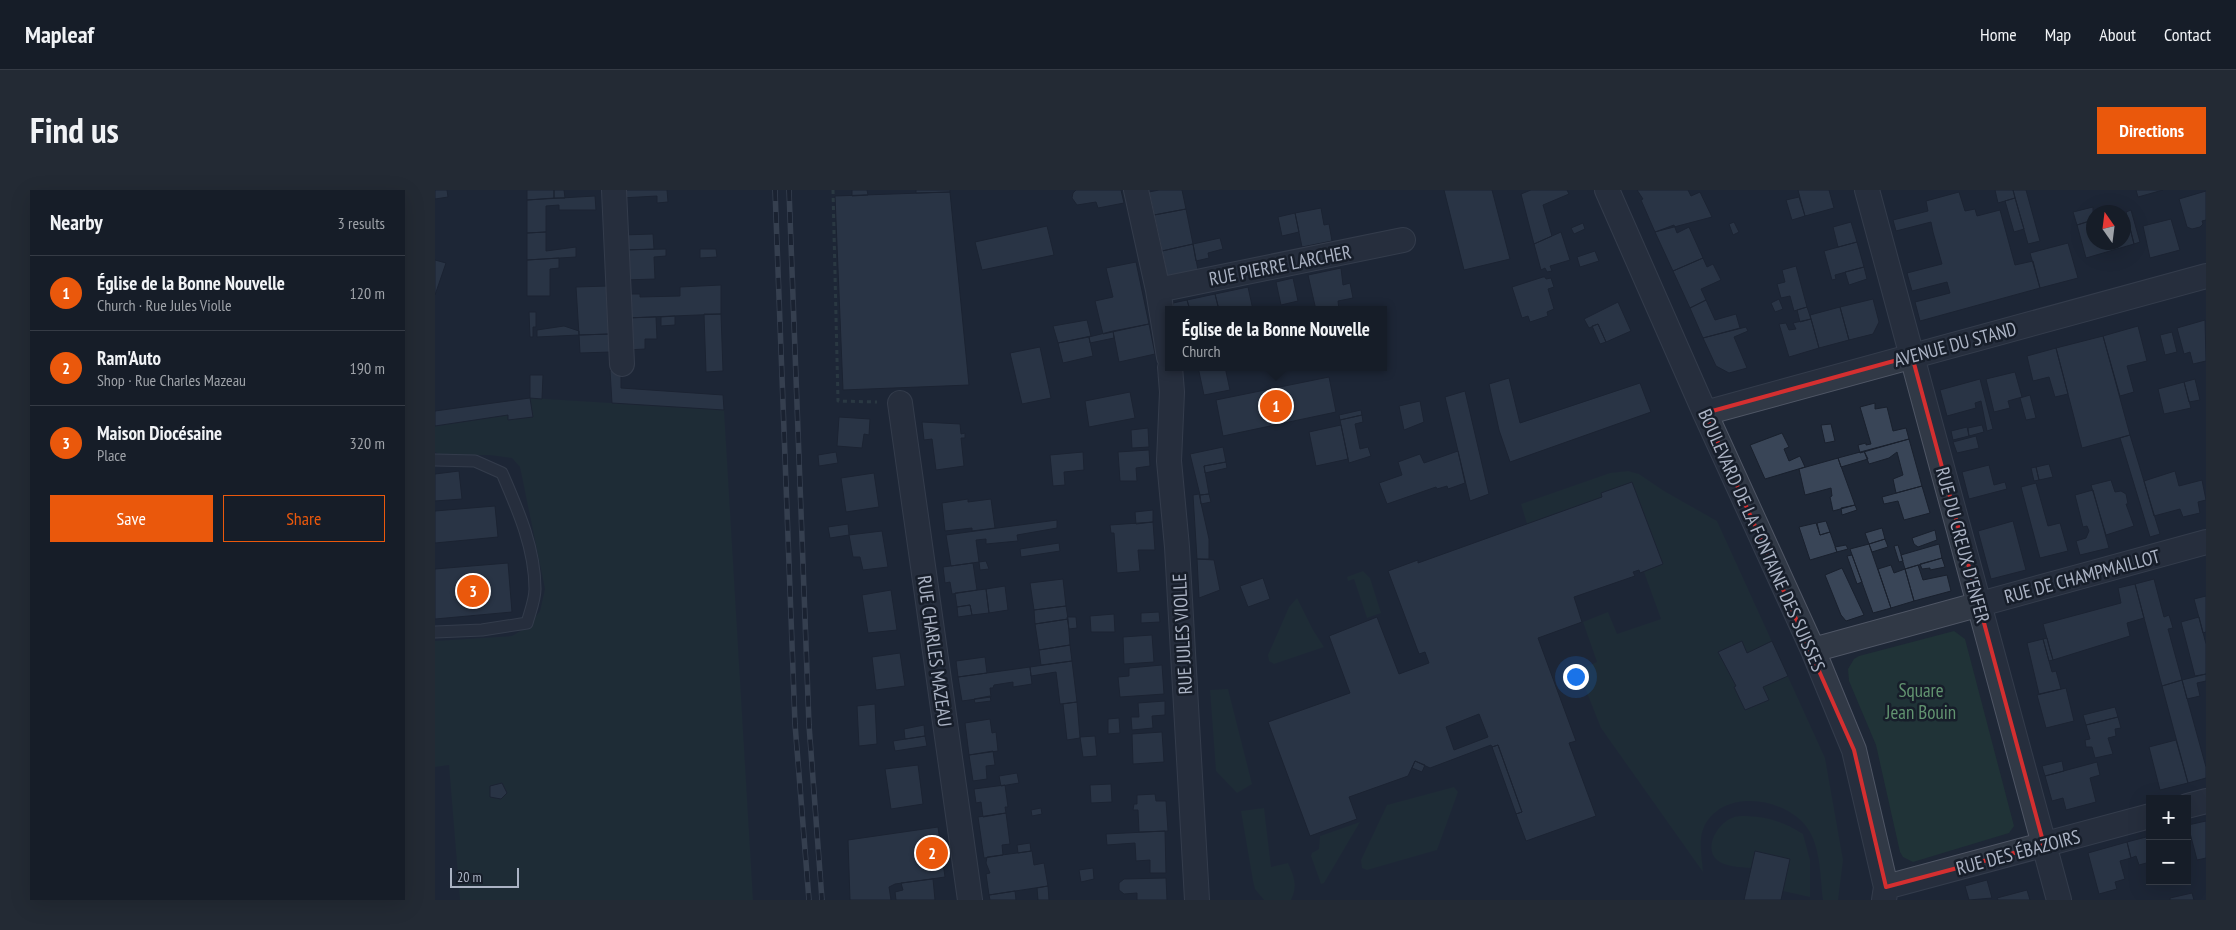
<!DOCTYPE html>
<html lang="en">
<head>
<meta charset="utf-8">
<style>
	:root { --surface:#161d28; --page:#232a34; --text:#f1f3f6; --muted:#9ea2a8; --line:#353b45; --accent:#ea580c }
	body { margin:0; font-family:"PT Sans Narrow",sans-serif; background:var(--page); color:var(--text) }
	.controls { position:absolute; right:15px; bottom:15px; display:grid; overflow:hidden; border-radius:0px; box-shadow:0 5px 20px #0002 }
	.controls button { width:45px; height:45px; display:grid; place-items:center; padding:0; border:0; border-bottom:1px solid var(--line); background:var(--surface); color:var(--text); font:25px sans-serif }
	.compass { position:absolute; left:1651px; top:15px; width:45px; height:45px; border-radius:50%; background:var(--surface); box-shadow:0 5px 20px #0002; rotate:346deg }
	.scale { position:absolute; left:15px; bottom:12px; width:69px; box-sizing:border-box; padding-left:5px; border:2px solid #abb3c4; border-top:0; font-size:14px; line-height:18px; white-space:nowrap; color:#abb3c4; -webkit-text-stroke:4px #171e2a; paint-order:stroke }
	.you { position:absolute; left:1140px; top:486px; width:18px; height:18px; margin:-12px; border:4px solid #fff; border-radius:50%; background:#1a73e8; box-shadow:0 0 0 8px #1a73e833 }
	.badge { display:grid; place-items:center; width:32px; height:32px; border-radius:50%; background:var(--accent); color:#fff; font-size:16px; font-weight:700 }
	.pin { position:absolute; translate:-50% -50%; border:2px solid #fff; box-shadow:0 1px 5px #0006 }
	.popup { position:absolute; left:730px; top:116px; width:222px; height:65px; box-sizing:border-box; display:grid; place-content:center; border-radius:0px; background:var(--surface); filter:drop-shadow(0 1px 4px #0005); font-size:16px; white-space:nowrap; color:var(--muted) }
	.popup b { font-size:19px; color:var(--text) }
	.popup::after { content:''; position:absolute; left:50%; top:100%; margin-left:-10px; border:10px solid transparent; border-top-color:var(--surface) }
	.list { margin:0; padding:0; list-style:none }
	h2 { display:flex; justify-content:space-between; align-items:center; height:65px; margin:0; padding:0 20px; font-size:21px }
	h2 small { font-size:16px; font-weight:400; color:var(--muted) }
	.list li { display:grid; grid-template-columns:32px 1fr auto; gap:15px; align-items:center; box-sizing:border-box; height:75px; padding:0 20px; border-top:1px solid var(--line) }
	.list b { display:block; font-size:19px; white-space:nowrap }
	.list p { margin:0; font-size:16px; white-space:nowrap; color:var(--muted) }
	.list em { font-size:16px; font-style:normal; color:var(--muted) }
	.actions { display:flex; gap:10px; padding:15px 20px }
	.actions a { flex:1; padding:11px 0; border:1px solid var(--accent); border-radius:0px; text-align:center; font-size:18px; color:var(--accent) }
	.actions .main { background:var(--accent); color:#fff }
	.map { position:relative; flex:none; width:1771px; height:710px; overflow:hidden; border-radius:0px }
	header { display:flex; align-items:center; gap:30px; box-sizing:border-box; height:70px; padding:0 25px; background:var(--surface); border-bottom:1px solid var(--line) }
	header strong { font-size:24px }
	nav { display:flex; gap:28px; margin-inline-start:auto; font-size:18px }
	.intro { display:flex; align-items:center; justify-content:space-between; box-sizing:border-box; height:120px; padding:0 30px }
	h1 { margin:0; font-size:35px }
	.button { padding:12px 22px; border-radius:0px; background:var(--accent); color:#fff; font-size:18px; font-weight:700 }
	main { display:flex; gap:30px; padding:0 30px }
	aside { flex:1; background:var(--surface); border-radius:0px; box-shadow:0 5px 20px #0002 }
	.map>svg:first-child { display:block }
	.green { fill:#203337 }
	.building { fill:#394557; stroke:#19202d; fill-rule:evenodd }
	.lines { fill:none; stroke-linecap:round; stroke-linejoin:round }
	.service-casing { stroke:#4f5665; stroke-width:13 }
	.minor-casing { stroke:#4f5665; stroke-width:26 }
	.path { stroke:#3a4f51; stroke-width:3; stroke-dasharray:4 4; stroke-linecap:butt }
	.service { stroke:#313946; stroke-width:11 }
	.minor { stroke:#313946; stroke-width:24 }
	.rail-casing { stroke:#535d6e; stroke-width:5.5 }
	.rail { stroke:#171e2a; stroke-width:4; stroke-dasharray:11; stroke-linecap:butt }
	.marked { fill:none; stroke:#d42f30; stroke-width:4; stroke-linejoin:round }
	.labels { text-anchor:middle; stroke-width:5; stroke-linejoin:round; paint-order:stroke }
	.street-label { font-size:19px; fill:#abb3c4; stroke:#171e2a }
	.park-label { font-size:19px; fill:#629470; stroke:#171e2a }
</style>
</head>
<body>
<header>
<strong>Mapleaf</strong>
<nav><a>Home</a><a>Map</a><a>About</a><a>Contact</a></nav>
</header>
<div class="intro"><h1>Find us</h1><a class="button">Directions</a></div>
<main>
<aside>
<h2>Nearby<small>3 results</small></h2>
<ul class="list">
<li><span class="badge">1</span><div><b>Église de la Bonne Nouvelle</b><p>Church · Rue Jules Violle</p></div><em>120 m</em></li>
<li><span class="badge">2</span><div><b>Ram'Auto</b><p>Shop · Rue Charles Mazeau</p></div><em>190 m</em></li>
<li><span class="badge">3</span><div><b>Maison Diocésaine</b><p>Place</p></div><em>320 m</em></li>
</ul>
<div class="actions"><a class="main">Save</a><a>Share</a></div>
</aside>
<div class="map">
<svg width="1771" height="710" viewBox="0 0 1771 710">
	<rect width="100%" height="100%" fill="#1e2736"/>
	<path class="green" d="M95 208 289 220 318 710H25L14 575 0 577V451L77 446 92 437 105 421 110 399 85 277 77 268 54 265H6L0 262V236L73 225V229L98 226Z
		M1193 281 1204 284 1229 301 1282 331 1390 568 1408 670 1403 710H1388C1385 687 1386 659 1373 639 1352 608 1292 598 1271 633 1262 648 1267 666 1268 682L1166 538 1143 480 1162 472 1148 432 1173 422 1182 444 1226 429 1209 382 1228 374 1197 292 1166 303 1167 307 1092 334 1086 314 1175 283Z
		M928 381 935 388 946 423 932 428 919 389 913 391 912 387Z
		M862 408 878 440 889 457 839 474 834 471 833 465 854 417Z
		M1519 441 1530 449 1579 636 1574 643 1478 672 1468 667 1465 662 1441 555 1414 491 1413 479 1419 469 1424 466Z
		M793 499 817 594 802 603 781 581 775 500Z
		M1019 597 1023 602 1002 660 932 680 927 678 926 670 952 615Z
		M829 618 836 677 853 673C859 686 863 696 856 710H829L820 699 818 691 806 621Z
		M1309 626C1331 626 1349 632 1368 644L1375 670V707L1348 701 1320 661 1316 678C1305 677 1290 677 1282 670 1268 658 1283 633 1297 628 1301 626 1305 626 1309 626Z
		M925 632 889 693 886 694 876 666 877 663 884 659 885 646Z"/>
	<path class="building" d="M0 0H12L13 7 0 9Z
		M92 0H119V8L92 10Z
		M119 0H129L130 8H119Z
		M185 0H232L233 12 222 13V6L186 8Z
		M417 0H432L433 5 417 6Z
		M481 0H515V2L481 3Z
		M686 0 689 13 663 18 661 12 642 15 637 8 638 3 641 0Z
		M724 0H747L751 19 719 25 714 2Z
		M1009 0H1057L1075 69 1029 80Z
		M1096 0H1132L1134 4 1108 15 1117 46 1099 54 1086 4Z
		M1202 0H1253L1256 6 1265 2 1277 27 1220 42 1206 10 1208 9Z
		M1363 0H1394L1399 18 1370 26Z
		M1560 0H1578L1580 8 1563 13Z
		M1578 0H1591L1605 51 1593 54Z
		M1701 0H1728L1703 7Z
		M1771 1V30L1767 31 1768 34 1765 37 1757 39 1752 37 1744 9Z
		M515 2 534 195 408 200 400 6Z
		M1524 2 1530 21 1540 19 1542 26 1565 20 1580 75 1598 71 1605 98 1485 131 1480 112 1515 103 1512 92 1477 101 1472 83 1507 74 1498 42 1496 32 1461 41 1458 30 1493 21 1491 11Z
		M160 6 161 20H124V15L111 16V42L92 43V10Z
		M1364 7 1370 26 1357 30 1351 10Z
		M1580 8 1589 39 1579 42 1570 11Z
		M1658 17V30L1642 35 1638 22Z
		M886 18 889 35 894 34 897 51 867 57 860 23Z
		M751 19 758 54 727 61 719 25Z
		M1696 20 1705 52 1699 54 1691 22Z
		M1688 22H1691L1699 54 1651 68 1642 35 1658 30V52H1688Z
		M860 23 864 42 847 46 843 27Z
		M1736 29 1745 60 1715 68 1708 36Z
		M1299 32 1304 42 1298 45 1294 34Z
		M1416 32 1422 52 1403 57 1398 37Z
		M1148 33 1150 39 1139 44 1136 38Z
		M1239 35 1242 43 1254 37 1268 68 1238 81 1220 42Z
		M612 36 619 65 547 80 540 52Z
		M111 42V61L141 57V67L92 70V43Z
		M1126 42 1135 70 1115 76 1117 81 1112 82 1110 78 1106 80 1099 54Z
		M218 44 219 59 188 60 187 45Z
		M785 48 788 59 773 63 774 68 761 71 758 54Z
		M1422 52 1429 77 1400 85 1401 89 1397 90 1389 61Z
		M1633 53 1643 88 1605 98 1595 63Z
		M758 54 763 80 732 86 727 61Z
		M231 59V66L219 67 220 89 189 90 188 60Z
		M265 59H281L282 67 265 68Z
		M1160 61 1164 71 1145 77 1142 67Z
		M124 68V78L115 79V106H92V70Z
		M1268 68 1272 77 1278 74 1286 90 1266 99 1271 110 1255 118 1238 81Z
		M0 70 11 73 0 105Z
		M701 72 714 134 668 144 660 111 678 107 671 78Z
		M1361 76 1372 117 1359 121 1355 106 1346 108 1342 94 1350 92 1347 80Z
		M1429 77 1432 89 1414 95 1410 82Z
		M906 78 908 95 915 93 918 108 903 111 904 120H881L873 85Z
		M1108 87H1110L1111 89 1116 88 1119 97 1113 99 1119 119 1112 122 1113 126 1095 132 1093 126 1087 128 1077 97Z
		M858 88 863 111 846 115 841 92Z
		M286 95V124L191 128 190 104H205V107L245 106V97Z
		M173 96 175 144 144 145 141 97Z
		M813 97 818 120H784L780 104Z
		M780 104 784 120H755L752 110Z
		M1344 109 1348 119 1340 122 1336 113Z
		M1438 109 1444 132 1438 144 1414 150 1405 117Z
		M752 110 755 120H739L738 113Z
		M1271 110 1280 130 1301 124 1305 138 1268 148 1255 118Z
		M1183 112 1196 141 1171 152 1163 134 1154 138 1149 129Z
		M1372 117 1376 129 1365 132 1362 120Z
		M1405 117 1414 150 1384 158 1375 125Z
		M94 122H101V137H98V147H95Z
		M269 124H286L288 181 271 182Z
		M240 126V135L226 136V127Z
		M221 127 222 149H210V159L192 160 191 128Z
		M1376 129 1384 158 1354 167 1344 134 1351 133 1354 140 1361 139 1358 133Z
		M652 130 656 146 623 153 618 136Z
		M1770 130 1771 171 1758 174 1755 162 1749 164 1742 138Z
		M714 134 720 164 684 172 678 141Z
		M1163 134 1171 152 1165 154 1157 136Z
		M129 136 144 141V145L102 147V140Z
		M1703 136 1712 171 1692 176 1699 202 1685 206 1668 146Z
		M1311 137 1313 141 1299 147 1312 178 1294 183 1281 176 1268 148Z
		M678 141 679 148 655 153 654 147Z
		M1737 142 1742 162 1730 165 1725 145Z
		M175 144 176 162 145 163 144 145Z
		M1668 146 1695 245 1647 258 1621 158Z
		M654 147 658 166 628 173 623 153Z
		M605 157 616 208 587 214 575 163Z
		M1621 158 1633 204 1620 207 1614 187 1598 191 1592 166Z
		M763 177H790L795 200 769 205Z
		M186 179V198L288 205 289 220 177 213 175 180Z
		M1580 182 1587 207 1573 211 1575 218 1559 222 1551 189Z
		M95 185H108L107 209 95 208Z
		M894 187 901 222 788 246 781 210Z
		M1074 188 1085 233 1205 193 1216 222 1075 272 1064 240 1054 194Z
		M1545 189 1558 239 1552 241 1546 211 1540 213 1541 218 1512 226 1505 200Z
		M1760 189 1765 210 1754 212 1749 192Z
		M1749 192 1756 218 1729 224 1723 199Z
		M1030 201 1054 304 1035 311 1010 207Z
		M695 202 700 228 654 237 650 211Z
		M1595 205 1601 228 1591 230 1585 208Z
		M95 208 98 227 73 230V225L0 236V221Z
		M985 211 989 232 969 240 964 216Z
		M1440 213V219L1452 217 1458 241 1471 238 1474 249 1425 263 1423 255 1431 253V255L1436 254 1425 217Z
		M926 220 927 225 905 230 904 225Z
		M927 225 928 232 920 234 925 259 933 257 936 266 914 273 905 230Z
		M404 227 435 229 434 245 429 244 427 258 402 256Z
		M487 232 525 234 526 244 530 243V248H526L529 276 501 280 497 249 489 250Z
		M1396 234 1400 251 1390 253 1386 235Z
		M906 235 913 269 881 276 874 242Z
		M1547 235 1549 242 1534 246 1533 238Z
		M1532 237 1534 246 1518 250 1516 241Z
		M713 238 714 257 697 258 696 240Z
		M1347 243 1354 257 1349 259 1354 271 1365 266 1370 277 1330 289 1315 255Z
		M1695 245 1725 344 1715 347 1685 248Z
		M1541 246 1544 258 1522 263 1518 252Z
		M1474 249 1487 296 1461 303 1458 289 1468 285 1462 262 1454 268 1434 274 1429 261Z
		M788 257 791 272 769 276 774 304 765 305 755 264Z
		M714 260 715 276 701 278 702 291H685L683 262Z
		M1023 261 1030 293 1013 299 1012 296 1002 299 1001 297 952 314 944 293 967 285 963 272 985 264 989 273Z
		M1429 261 1433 269 1406 277 1403 268Z
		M401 262 403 273 384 276 383 265Z
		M648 262 649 280 629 282 630 295 618 296 615 265Z
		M1403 268 1420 315 1398 321 1395 307 1397 306 1396 298 1370 305 1364 279Z
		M791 272 792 278 770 283 769 276Z
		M1614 274 1618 287 1604 290 1601 277Z
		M1554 275 1559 295 1570 292 1572 299 1534 309 1527 282Z
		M1601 277 1604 290 1599 291 1596 278Z
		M24 281 27 309 0 311V284Z
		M1740 281 1744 296 1767 290 1771 310 1763 312 1765 323 1748 327 1745 319 1719 326 1709 291Z
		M439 283 444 317 411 322 406 288Z
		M1676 290 1680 302 1686 301 1691 304 1693 314H1691L1699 336 1671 345 1656 295Z
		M1197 292 1228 374 1205 383 1204 380 1198 382 1200 386 1139 407 1147 432 1103 448 1141 551 1134 553 1161 626 1091 651 1081 624 1087 622 1063 555 1057 557 1056 555 995 578 980 571 973 586 914 607 922 629 875 646 833 532 915 503 894 446 942 427 964 484 994 473 990 462 984 464 953 381 983 370V373L1167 307 1166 303ZM1044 524 1053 547 1019 560 1011 537Z
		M1601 293 1613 336 1625 333 1633 361 1605 368 1586 297Z
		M1487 296 1495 323 1469 330 1463 311 1449 314 1447 307Z
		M1658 300 1674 358 1645 365 1641 351 1651 348 1654 341 1652 336 1648 337 1640 305Z
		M764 304 774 349V369H762L758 305Z
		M774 304 776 312 766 314 765 305Z
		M533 309V312L556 309 560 338 537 341V338L510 341 507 313Z
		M1420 315 1422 320 1407 325 1406 318Z
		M60 316 63 347 0 353V321Z
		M718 320V332L701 334 700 322Z
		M622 330V338L582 345 583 351 551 354V349L541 350 544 372 516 376 511 345Z
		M1391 331 1395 342 1385 345 1382 333Z
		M1578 331 1591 380 1556 389 1543 341Z
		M718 332 720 360H703L705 381 682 383 679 343H676L675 335Z
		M1381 333 1385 345 1395 342 1402 362 1375 370 1364 337Z
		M413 334 414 345 395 348 393 337Z
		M1447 338 1450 349 1434 354 1430 343Z
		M1500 340 1502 350 1483 357 1479 354 1477 348Z
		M447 341 453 377 428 380 425 367H418L414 345Z
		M1450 349 1453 357 1437 362 1434 354Z
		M624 353 625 361 586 367 585 359Z
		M1434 354 1456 418 1438 423 1415 359Z
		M1504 354 1507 368 1470 379 1466 365Z
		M1411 355 1413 359 1402 362 1400 357Z
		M1463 355 1468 371 1464 372 1459 356Z
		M1417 365 1427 392 1422 394 1412 366Z
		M1507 368 1510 377 1495 380V378L1487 379 1485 374Z
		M762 369 779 370 785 400 764 408Z
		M551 371 554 379 545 380 544 372Z
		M73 373 77 422 0 429V379Z
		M538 373 542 400 517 404 515 392 510 393 508 377Z
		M1456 375 1459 383 1470 379 1479 411 1456 418 1443 379Z
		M1483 375 1488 390 1512 385 1516 401 1479 411 1470 379Z
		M1407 378 1429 425 1411 431 1406 425 1390 385Z
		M828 388 835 409 813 417 805 396Z
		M628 389 631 416 599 420 595 393Z
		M1719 389 1729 427 1734 425 1738 438 1733 439 1747 490 1727 496 1700 394Z
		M1700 394 1709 428 1692 433 1695 446 1618 470 1608 434 1686 413 1683 398Z
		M570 396 573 420 554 423 551 399Z
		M551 399 554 423 537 425 535 415 522 417 520 403Z
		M456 400 462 440 433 443 427 405Z
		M1771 406V442L1768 443 1759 409Z
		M535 415 537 425 523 427 522 417Z
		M631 416 633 429 600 434 599 420Z
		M724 422 725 432 706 433V423Z
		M679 424 680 442H656L655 426Z
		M632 427H641L642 438 634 439Z
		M1764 427 1771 454V484L1760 486 1746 432Z
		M633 429 635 455 604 460 600 434Z
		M717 445 719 472 689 474 688 447Z
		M1612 448 1615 460 1618 470 1614 471 1608 449Z
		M1608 449 1617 482 1621 481 1626 499 1604 504 1592 453Z
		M1307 451 1312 463 1337 451 1353 486 1328 497 1334 510 1310 520 1299 497 1301 496 1283 462Z
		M635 455 637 471 606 475 604 460Z
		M465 463 470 496 441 500 437 467Z
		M550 467 552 483 523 487 521 471Z
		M637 471 642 512 625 514 621 482 596 486 595 477Z
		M727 475 729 504 685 507 683 487 694 486V478Z
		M595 477 597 494 578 497V492L559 495 558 498H555L556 507 527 511 523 487Z
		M1771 484V491L1762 493 1765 506 1752 509 1747 490Z
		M1747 490 1771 577V588L1753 593 1727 496Z
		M1631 498 1639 531 1611 538 1602 505Z
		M555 506 556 511 540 513 539 509Z
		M730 511V525L717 526 718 538 697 540 696 527H704L703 513Z
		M642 512 645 548 632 550 628 514Z
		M440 514 442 554 424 556 422 516Z
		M1680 517 1683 527 1651 535 1648 525Z
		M1683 527 1686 538 1680 539 1681 546 1673 548 1678 564 1660 568 1657 557H1651L1650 550 1655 549 1651 535Z
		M684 528 685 543 673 544V529Z
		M555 529 557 543 561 542 563 561 534 565 530 533Z
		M489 535 490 546 470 549 469 539Z
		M727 542 729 572 698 574 697 544Z
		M490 546 492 556 460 561 458 551Z
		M660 546 662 566 648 567 645 547Z
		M1741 550 1753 593 1725 600 1714 557Z
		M1063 555 1087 622 1081 624 1057 557Z
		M558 561 560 575 551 576 552 589 538 591 534 565Z
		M980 571 990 575 987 582 977 578Z
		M1627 571 1629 581 1610 586 1607 576Z
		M1662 572 1665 585 1655 588 1661 612 1631 620 1628 608 1617 611 1610 586Z
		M483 575 488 614 456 619 450 579Z
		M582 583 584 593 566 596 564 586Z
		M67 593 72 603 66 609 55 607V596Z
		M676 594 677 612 656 613 655 595Z
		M570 595 573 617H570L571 623 548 627 546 612 541 613 539 599Z
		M720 604 721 611H731L733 641 704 642 703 620H698L699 614H702V605Z
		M606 618 607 624 597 626 596 620Z
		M571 623 575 654 567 655 568 665 549 668 543 627Z
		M1771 631V668L1762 670 1753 635Z
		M503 637 510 687 460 694 454 697 456 710H415L413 650Z
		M730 641 731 683H715V670L701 671 700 653 672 655 671 644Z
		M1715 646V672L1704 675 1701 666 1696 668 1692 652Z
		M1692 652 1696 668 1685 671 1690 689 1680 692 1682 699 1664 704 1653 663Z
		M595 653 596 661 583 663 582 655Z
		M597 661 599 675 609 673 613 696 554 705 551 684 555 683 551 673 552 667Z
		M1320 661 1355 669 1346 710H1309Z
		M658 678 659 689 646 692 644 680Z
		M731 688 732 710H702V703L689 704 684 700V693L689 689Z
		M498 689 500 710H461L460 702 468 700 466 693Z
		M1552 690 1557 708 1534 710 1530 696Z
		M613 696 614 710H603L602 698Z
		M1592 700 1595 710H1563L1562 708Z
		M580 701 581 710H555L554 705Z
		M1757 703 1759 710H1735V708Z"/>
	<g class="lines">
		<defs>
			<path id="service" d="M0 270 40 271 67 283C83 320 100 358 100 399 100 410 95 422 92 433L47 440 0 442"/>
			<path id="minor" d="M179 0 187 174
				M701 0 723 100 734 167
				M1172 0 1270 223 1378 460 1419 560 1451 697 1449 710
				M1432 0 1624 710
				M723 100 968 50
				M735 177 737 202 734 271 742 357 762 710
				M465 213 535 710
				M1270 223 1771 86
				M1378 460 1771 352
				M1752 616 1771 611
				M1451 697 1715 626"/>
		</defs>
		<use href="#service" class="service-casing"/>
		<use href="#minor" class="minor-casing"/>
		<path class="path" d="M398 0 403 211 442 212"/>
		<use href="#service" class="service"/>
		<use href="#minor" class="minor"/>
		<defs>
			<path id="rail" d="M340 0 360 534 374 710
				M354 0 374 535 387 710"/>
		</defs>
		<use href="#rail" class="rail-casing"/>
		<use href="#rail" class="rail"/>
	</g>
	<path d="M0 0H1771V710H0ZM1477 166 1609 655 1451 697 1419 560 1270 223Z" fill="#1e2736" fill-opacity=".55" fill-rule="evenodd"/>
	<path class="marked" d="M1477 166 1609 655 1451 697 1419 560 1270 223Z"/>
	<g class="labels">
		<g class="street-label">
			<text transform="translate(845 75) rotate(-11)" y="7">RUE PIERRE LARCHER</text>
			<text transform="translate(1520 154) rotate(-15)" y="7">AVENUE DU STAND</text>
			<text transform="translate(1327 350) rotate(66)" y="7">BOULEVARD DE LA FONTAINE DES SUISSES</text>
			<text transform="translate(1528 355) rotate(75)" y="7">RUE DU CREUX D'ENFER</text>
			<text transform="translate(1647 386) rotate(-15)" y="7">RUE DE CHAMPMAILLOT</text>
			<text transform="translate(747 444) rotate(-93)" y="7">RUE JULES VIOLLE</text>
			<text transform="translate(500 461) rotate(82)" y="7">RUE CHARLES MAZEAU</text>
			<text transform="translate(1583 662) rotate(-15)" y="7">RUE DES ÉBAZOIRS</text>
		</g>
		<g class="park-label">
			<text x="1486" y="507">Square<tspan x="1486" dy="22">Jean Bouin</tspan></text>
		</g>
	</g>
</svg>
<div class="controls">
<button>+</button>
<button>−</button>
</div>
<svg class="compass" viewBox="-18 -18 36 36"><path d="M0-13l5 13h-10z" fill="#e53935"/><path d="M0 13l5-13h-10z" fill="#9ea2a8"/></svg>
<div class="scale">20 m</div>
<div class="you"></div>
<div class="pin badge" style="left:841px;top:216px">1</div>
<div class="popup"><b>Église de la Bonne Nouvelle</b>Church</div>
<div class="pin badge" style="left:497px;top:663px">2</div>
<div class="pin badge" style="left:38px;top:401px">3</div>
</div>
</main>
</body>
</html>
